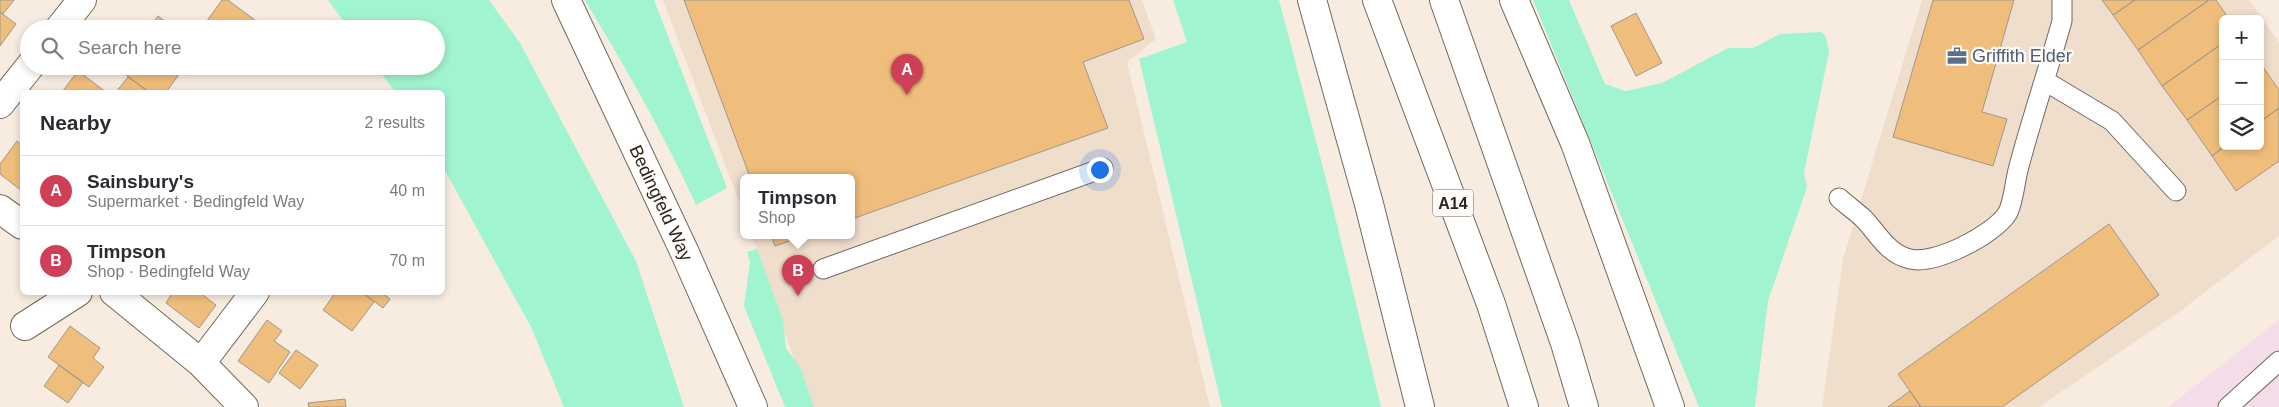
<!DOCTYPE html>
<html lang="en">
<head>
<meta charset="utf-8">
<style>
	:root { --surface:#fff; --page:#f2f2f3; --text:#2b2b33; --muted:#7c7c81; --line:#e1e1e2; --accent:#cf3f57 }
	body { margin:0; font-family:Helvetica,sans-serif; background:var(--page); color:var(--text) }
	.controls { position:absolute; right:15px; top:15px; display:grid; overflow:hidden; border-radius:8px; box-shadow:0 2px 8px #0003 }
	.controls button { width:45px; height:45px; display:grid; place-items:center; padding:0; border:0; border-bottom:1px solid var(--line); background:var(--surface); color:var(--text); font:25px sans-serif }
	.you { position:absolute; left:1099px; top:169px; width:18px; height:18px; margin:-12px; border:4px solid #fff; border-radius:50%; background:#1a73e8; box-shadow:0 0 0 8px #1a73e833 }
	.badge { display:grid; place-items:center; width:32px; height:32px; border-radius:50%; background:var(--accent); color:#fff; font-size:16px; font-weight:700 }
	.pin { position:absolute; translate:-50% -41px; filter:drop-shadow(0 1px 2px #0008) }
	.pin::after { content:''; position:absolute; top:26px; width:18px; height:15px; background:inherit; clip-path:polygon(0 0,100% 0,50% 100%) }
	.popup { position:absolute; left:740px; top:174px; width:115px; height:65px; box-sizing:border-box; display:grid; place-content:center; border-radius:8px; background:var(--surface); filter:drop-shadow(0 1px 4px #0005); font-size:16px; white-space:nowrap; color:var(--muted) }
	.popup b { font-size:19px; color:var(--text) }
	.popup::after { content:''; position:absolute; left:50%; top:100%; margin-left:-10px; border:10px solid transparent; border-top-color:var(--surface) }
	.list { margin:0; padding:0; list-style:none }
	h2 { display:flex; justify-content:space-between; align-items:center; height:65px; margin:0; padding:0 20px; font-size:21px }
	h2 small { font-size:16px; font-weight:400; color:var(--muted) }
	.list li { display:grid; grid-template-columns:32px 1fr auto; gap:15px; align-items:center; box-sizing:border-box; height:70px; padding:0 20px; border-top:1px solid var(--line) }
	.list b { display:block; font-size:19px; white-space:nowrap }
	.list p { margin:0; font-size:16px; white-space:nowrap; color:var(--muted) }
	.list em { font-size:16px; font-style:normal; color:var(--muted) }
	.icon { flex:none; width:28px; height:28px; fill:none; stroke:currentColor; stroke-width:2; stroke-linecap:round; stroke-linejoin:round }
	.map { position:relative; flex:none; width:2279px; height:407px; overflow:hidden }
	.search { position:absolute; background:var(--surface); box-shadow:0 2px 8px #0003; left:20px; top:20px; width:425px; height:55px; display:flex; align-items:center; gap:12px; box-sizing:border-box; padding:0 18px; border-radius:28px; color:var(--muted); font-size:19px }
	.panel { position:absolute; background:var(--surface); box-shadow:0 2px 8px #0003; left:20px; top:90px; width:425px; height:205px; border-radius:8px }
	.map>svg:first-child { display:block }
	.built { fill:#f0decd; fill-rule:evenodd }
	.industrial { fill:#f4dde9 }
	.green { fill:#a1f4d0 }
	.building { fill:#f0be7c; stroke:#a0968a }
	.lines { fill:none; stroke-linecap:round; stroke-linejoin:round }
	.service-casing { stroke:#72685d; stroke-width:21 }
	.minor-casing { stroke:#72685d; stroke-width:30 }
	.tertiary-casing { stroke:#72685d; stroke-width:30 }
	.trunk-casing { stroke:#72685d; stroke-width:30 }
	.service { stroke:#fff; stroke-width:19 }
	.minor { stroke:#fff; stroke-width:28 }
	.tertiary { stroke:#fff; stroke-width:28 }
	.trunk { stroke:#fff; stroke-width:28 }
	.labels { text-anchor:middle; stroke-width:4.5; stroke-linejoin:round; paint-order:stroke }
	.shield { fill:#fefbf9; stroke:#6a6562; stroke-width:1 }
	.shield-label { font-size:16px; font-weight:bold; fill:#2a2521 }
	.service-label { font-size:18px; fill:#4e5e75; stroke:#fefbf9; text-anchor:start }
	.street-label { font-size:18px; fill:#2a2521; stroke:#fefbf9 }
</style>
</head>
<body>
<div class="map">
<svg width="2279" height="407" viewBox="0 0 2279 407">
	<rect width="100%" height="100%" fill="#f8ece0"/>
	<path class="built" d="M663 0H1142L1156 39 1127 62 1210 407H810L752 235H852V177H744V215Z
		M1922 0H2249L2279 42V236L2179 312 2039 407H1822L1843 259ZM2223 19H2260V146H2223Z"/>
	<path class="industrial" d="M2279 320V407H2168Z"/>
	<path class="green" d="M328 0H489L520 43 636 261 684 407H564L531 327 443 167 442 92H395L376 66H436V29H349Z
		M585 0H654L727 188 696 205C664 134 625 67 585 0Z
		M1173 0H1279L1326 179 1381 407H1222L1139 59 1187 42Z
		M1533 0H1569L1605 84 1626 91 1662 83 1728 48H1753L1780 34 1822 32 1826 37 1829 52 1804 173 1807 187 1768 301 1755 407H1699Z
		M757 249 783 320 786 348 801 369 814 407H785L744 306 750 262 747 252Z"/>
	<path class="building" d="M0 0H14L3 14 0 12Z
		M222 0H228L267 29H201Z
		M684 0H1129L1144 39 1083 62 1108 128 852 219V177H750Z
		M1933 0H2014L1982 112 2007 119 1993 166 1893 137Z
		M2102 0H2135L2113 15Z
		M2135 0H2209L2138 50 2113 15Z
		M2209 0H2216L2229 19H2223V43L2162 86 2138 50Z
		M0 12 16 24 0 46Z
		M1636 13 1662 63 1636 76 1611 26Z
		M158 16 175 29H148Z
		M2223 43V95L2187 120 2162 86Z
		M133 66H165L178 76 166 92H149L126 75Z
		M175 66H194L188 75Z
		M2263 67 2279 90V108L2260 122V69Z
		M78 71 106 92H62Z
		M128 77 149 92H116Z
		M2223 95V146H2225L2212 156 2187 120Z
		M2279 108V161L2236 191 2212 156 2225 146H2260V122Z
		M17 141 22 145V191L0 174V164Z
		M2109 224 2159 295 2002 407H1921L1898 374Z
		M771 235H808L775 246Z
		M168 292H199L216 305 199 328 166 303 171 295Z
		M336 292H362L374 302 352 331 323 310Z
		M362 292H381L390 299 383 308Z
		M267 320 282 331 274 341 290 352 269 383 238 361Z
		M70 326 100 348 93 358 104 367 89 387 48 357Z
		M296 350 318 365 300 389 279 373Z
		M59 365 83 382 68 403 44 386Z
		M1910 391 1921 407H1888Z
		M345 399 346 407H309L308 403Z"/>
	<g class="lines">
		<defs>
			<path id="service" d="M2045 81 2112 121 2176 191
				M1839 198C1847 205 1855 211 1863 218 1877 232 1887 254 1910 259 1935 265 1993 235 2007 214 2013 205 2015 182 2018 170 2031 120 2048 71 2062 21V0
				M823 269 1103 168
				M2228 407 2279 361"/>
			<path id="minor" d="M59 29 82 0
				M0 104 30 66
				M0 209 22 225
				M114 292 201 363 244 407
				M25 326 78 292
				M201 363 255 292"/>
			<path id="tertiary" d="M566 0 685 253 753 407"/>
			<path id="trunk" d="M1312 0 1369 204 1420 407
				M1377 0 1491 304 1524 407
				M1444 0 1565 343 1584 407
				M1514 0 1575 143 1670 407"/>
		</defs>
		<use href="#service" class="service-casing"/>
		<use href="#minor" class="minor-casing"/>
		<use href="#tertiary" class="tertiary-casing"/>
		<use href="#trunk" class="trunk-casing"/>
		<use href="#service" class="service"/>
		<use href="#minor" class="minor"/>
		<use href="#tertiary" class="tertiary"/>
		<use href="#trunk" class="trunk"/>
	</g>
	<defs>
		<symbol id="office-bare" viewBox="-9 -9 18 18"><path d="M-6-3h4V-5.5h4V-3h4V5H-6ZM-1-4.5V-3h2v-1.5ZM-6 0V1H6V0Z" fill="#5c6f8a" stroke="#fefbf9" stroke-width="2.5" paint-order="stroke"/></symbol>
	</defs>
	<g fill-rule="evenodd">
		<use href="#office-bare" x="1943" y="42" width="28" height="28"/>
	</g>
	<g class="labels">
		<rect class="shield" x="1433" y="189.5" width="40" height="27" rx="4"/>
		<g class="shield-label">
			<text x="1453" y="209">A14</text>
		</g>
		<g class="service-label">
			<text x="1972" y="62">Griffith Elder</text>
		</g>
		<g class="street-label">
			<text transform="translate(661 203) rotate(65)" y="6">Bedingfeld Way</text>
		</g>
	</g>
</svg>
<div class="controls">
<button>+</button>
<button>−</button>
<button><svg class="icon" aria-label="layers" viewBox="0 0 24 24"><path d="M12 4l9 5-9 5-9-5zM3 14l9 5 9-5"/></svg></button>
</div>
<div class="you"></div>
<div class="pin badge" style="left:907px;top:95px">A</div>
<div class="pin badge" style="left:798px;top:296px">B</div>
<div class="popup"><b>Timpson</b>Shop</div>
<div class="search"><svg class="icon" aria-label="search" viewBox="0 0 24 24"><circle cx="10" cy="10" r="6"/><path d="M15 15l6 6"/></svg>Search here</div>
<section class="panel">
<h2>Nearby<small>2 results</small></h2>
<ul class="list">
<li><span class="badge">A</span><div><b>Sainsbury's</b><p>Supermarket · Bedingfeld Way</p></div><em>40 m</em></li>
<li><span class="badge">B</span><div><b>Timpson</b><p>Shop · Bedingfeld Way</p></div><em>70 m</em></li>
</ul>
</section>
</div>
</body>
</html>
